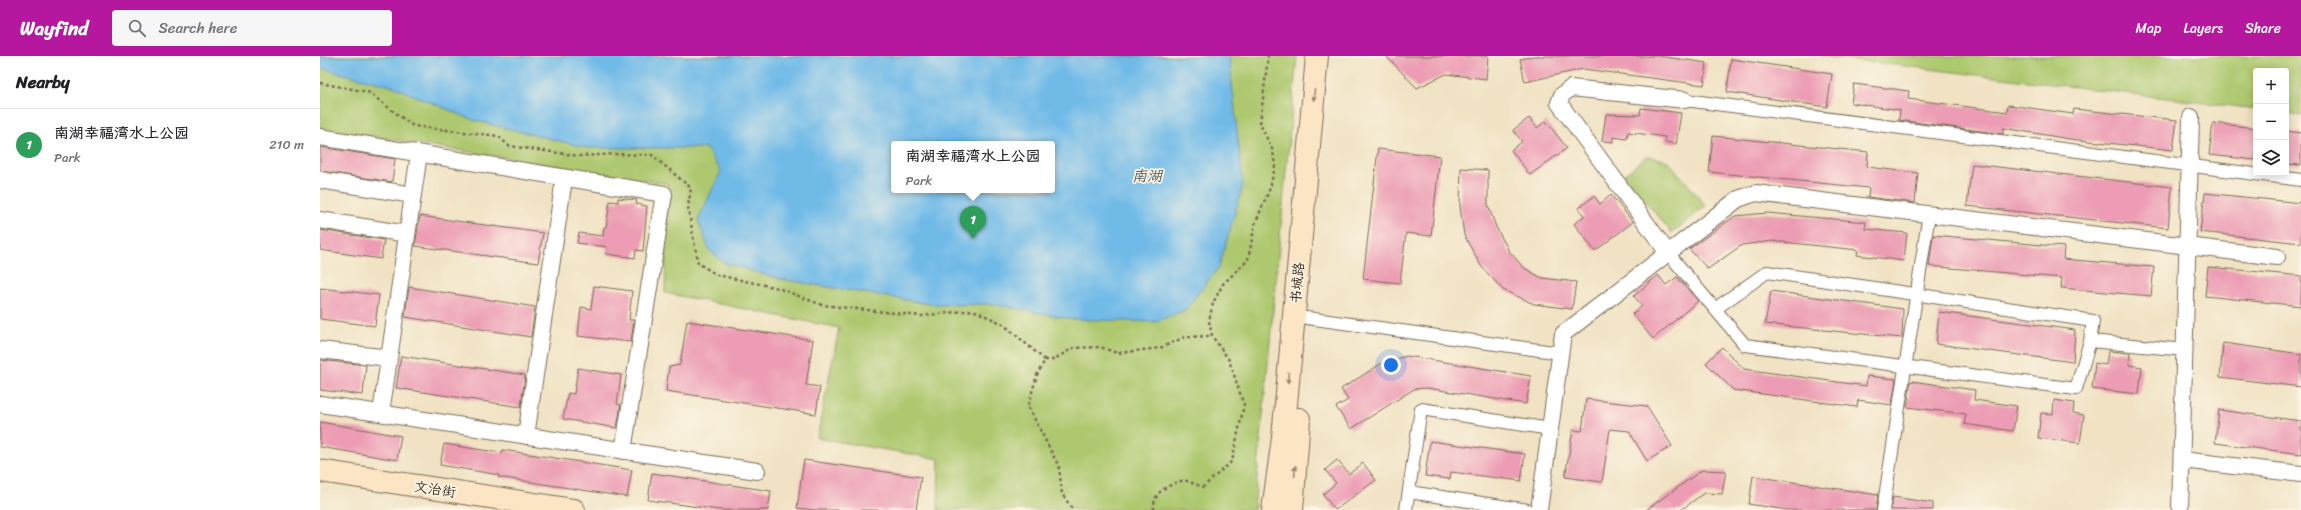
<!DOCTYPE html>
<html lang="en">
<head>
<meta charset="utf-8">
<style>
	:root { --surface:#fff; --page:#f6f6f6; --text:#202124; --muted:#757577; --line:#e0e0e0; --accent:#b5179e }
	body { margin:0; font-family:Sriracha,"LXGW WenKai TC",sans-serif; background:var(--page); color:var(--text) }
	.controls { position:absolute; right:12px; top:12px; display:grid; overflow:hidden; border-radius:4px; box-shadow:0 2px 10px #0003 }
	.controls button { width:36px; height:36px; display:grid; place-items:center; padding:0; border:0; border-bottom:1px solid var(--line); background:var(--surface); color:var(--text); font:20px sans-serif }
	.you { position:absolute; left:1071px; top:309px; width:14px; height:14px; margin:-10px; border:3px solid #fff; border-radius:50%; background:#1a73e8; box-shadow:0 0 0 6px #1a73e833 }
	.badge { display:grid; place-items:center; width:26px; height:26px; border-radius:50%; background:var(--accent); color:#fff; font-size:13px; font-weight:700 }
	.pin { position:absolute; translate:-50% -33px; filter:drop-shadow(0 1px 2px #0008) }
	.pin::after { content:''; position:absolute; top:21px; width:14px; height:12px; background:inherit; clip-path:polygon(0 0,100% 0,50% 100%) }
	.popup { position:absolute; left:571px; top:85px; width:164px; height:52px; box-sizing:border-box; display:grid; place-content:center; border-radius:4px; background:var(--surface); filter:drop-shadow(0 1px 3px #0005); font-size:13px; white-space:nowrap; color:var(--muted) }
	.popup b { font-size:15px; color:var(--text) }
	.popup::after { content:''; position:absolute; left:50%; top:100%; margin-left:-8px; border:8px solid transparent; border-top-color:var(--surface) }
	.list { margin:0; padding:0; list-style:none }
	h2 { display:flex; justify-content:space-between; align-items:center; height:52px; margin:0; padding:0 16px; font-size:17px }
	h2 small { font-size:13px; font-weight:400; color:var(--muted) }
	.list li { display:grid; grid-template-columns:26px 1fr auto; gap:12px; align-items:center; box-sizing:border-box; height:72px; padding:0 16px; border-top:1px solid var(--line) }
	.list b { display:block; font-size:15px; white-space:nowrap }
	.list p { margin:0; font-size:13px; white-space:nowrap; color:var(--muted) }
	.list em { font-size:13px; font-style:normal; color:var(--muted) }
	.icon { flex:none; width:22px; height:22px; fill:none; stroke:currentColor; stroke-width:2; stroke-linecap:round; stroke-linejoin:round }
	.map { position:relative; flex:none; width:1981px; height:454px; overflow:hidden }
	header { display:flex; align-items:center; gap:24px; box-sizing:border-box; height:56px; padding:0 20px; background:var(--accent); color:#fff }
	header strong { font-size:19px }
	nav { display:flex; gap:22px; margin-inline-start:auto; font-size:14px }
	.search { width:280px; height:36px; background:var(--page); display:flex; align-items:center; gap:10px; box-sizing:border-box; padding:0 14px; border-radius:4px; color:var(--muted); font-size:15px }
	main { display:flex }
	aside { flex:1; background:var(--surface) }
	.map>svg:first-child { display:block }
	.green { fill:#adc86e; stroke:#747946; fill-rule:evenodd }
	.water { fill:#6fbae8; stroke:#557283; fill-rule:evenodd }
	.building { fill:#ec9cb4 }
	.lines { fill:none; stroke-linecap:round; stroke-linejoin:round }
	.pedestrian-casing { stroke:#7a6a58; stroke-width:14 }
	.minor-casing { stroke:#7a6a58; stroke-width:18 }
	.secondary-casing { stroke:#7a6a58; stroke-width:24 }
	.path { stroke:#7a6a58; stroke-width:2.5; stroke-dasharray:3 3; stroke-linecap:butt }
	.pedestrian { stroke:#fff; stroke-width:12 }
	.minor { stroke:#fff; stroke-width:16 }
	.secondary { stroke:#fce5c4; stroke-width:22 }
	.oneway { fill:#9c8871 }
	.labels { text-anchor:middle; stroke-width:3.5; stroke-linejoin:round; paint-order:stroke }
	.street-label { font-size:14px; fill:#3b2a1e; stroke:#fcf5e5 }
	.water-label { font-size:15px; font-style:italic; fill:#4b555b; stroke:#fcf5e5 }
</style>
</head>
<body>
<header>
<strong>Wayfind</strong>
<div class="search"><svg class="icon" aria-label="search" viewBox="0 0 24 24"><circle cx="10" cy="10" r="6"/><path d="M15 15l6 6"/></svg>Search here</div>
<nav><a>Map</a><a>Layers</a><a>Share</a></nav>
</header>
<main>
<aside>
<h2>Nearby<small></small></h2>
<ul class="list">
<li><span class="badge" style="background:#2e9e5b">1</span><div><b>南湖幸福湾水上公园</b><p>Park</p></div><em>210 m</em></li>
</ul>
</aside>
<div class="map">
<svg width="1981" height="454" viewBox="0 0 1981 454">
	<rect width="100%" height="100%" fill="#fcf5e5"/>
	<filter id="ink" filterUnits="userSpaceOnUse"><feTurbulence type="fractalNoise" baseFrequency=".025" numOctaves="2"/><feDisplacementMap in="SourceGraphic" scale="8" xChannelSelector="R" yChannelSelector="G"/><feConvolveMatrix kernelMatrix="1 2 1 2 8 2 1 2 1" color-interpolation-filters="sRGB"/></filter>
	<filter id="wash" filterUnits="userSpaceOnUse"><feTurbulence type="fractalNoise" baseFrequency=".012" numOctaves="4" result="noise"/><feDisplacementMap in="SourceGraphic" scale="16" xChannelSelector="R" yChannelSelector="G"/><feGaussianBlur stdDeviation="0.9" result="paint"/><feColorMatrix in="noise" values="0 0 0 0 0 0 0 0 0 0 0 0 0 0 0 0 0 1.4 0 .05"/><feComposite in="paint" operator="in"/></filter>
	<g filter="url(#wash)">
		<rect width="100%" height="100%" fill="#f0e2c3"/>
		<path class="green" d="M0 0H977L934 454H618L619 403 497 382 519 272 345 237 348 128 0 72ZM574 88H732V134H574Z
			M1502 0H1981V59L1966 57V15H1936V53Z
			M1327 100 1348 105 1386 150 1352 177 1304 119Z"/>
		<path class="water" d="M0 0H909L923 129 899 211 865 254 835 266 751 263 672 248 616 249 460 223 404 207 389 194 378 164 401 115 386 92H268L153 64 72 30 0 12ZM574 88H732V134H574Z"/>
		<g id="blocks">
			<path class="building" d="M1066 0H1168L1166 23 1126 18 1097 32Z
				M1214 0H1338L1387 7 1384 29 1263 13 1205 26 1200 3Z
				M1411 3 1512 18 1507 51 1407 36Z
				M1534 28 1589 35 1588 43 1687 56 1688 49 1753 58 1754 53 1857 64 1853 94 1750 83 1683 72V78L1579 64 1580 54 1531 47Z
				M1321 52 1361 57 1356 88 1345 86V81L1308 76 1307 83 1293 81V86L1282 85 1286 58 1320 59Z
				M1209 62 1217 72 1226 65 1247 92 1210 119 1191 94 1202 86 1193 74Z
				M1893 67 1936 72V104L1889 99Z
				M1966 75 1981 77V109L1966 108Z
				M1393 80 1548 96 1547 111 1598 117 1595 147 1548 141 1549 132 1389 116Z
				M0 91 75 103 72 126 0 115Z
				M1058 93 1120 100 1111 180 1086 177 1080 227 1043 223Z
				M1652 108 1852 131 1848 172 1647 150Z
				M1141 112 1168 114V149L1176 171 1189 195 1204 212 1222 222 1256 226 1252 253 1214 248 1183 234 1161 210 1144 179 1140 151Z
				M1885 137 1981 147V187L1880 176Z
				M1291 139 1313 166 1275 195 1254 168 1264 160 1259 152 1274 140 1280 148Z
				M298 142 317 144 316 148 327 150 323 195 316 194 315 202 286 198 287 191 257 187 259 177 283 180 284 171H286L290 145 298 146Z
				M1447 157 1546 166 1545 173 1587 177 1584 205 1537 199 1538 194 1453 185 1422 189 1388 213 1369 193 1415 160Z
				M100 160 223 177 218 207 95 190Z
				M0 174 64 184 61 203 0 194Z
				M1613 179 1744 191 1743 203 1834 211 1831 240 1741 232 1742 222 1609 210Z
				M1888 211 1981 220V250L1885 240Z
				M1338 219 1346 229 1357 221 1378 245 1333 283 1312 258 1322 250 1314 240Z
				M274 230 312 235 309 264H314L311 286 258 280 261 251 271 253Z
				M89 231 215 251 211 281 85 261Z
				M0 232 59 239 55 270 0 263Z
				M1451 235 1583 253 1582 282 1445 268Z
				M1619 256 1755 274 1753 306 1616 288Z
				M367 265 493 284 486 329 500 331 496 358 346 335 349 311 360 309Z
				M1903 287 1981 298V331L1900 321Z
				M1402 291 1424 313 1546 330 1547 320 1576 323 1572 349 1538 344 1537 351 1413 334 1386 307Z
				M1788 295 1810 297 1809 309 1822 311 1819 338 1772 333 1775 307 1786 309Z
				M81 300 205 319 201 351 76 332Z
				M1087 300 1211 320 1206 348 1107 332 1094 333 1031 373 1016 351 1028 344 1021 333 1062 307Z
				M0 304 46 309 43 339 0 334Z
				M258 312 301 319 297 348 301 349 297 372 243 363 248 337 254 338Z
				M1591 325 1655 334 1654 344 1697 350 1693 375 1644 368 1646 358 1587 351Z
				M1266 343 1327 350 1352 390 1327 405 1309 375 1290 373 1282 426 1245 421 1253 374 1262 375Z
				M1734 344 1754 347 1753 357 1764 359 1760 387 1718 382 1721 357 1733 358Z
				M1899 354 1981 365V398L1895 387Z
				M0 366 81 380 77 404 0 391Z
				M1110 385 1205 398 1201 425 1131 416 1130 423 1105 420Z
				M124 388 182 397 183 394 312 414 307 441 178 421 179 419 120 409Z
				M484 404 601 421 596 454H494L477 452Z
				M1017 404 1029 418 1043 407 1056 424 1015 454 1003 438 1016 427 1005 414Z
				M1382 414 1406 415 1402 438 1384 437 1361 454H1326Z
				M332 417 451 435 448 454H400L328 444Z
				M1433 420 1558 439 1556 454H1467L1429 448Z
				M1573 441 1613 447V454H1571Z"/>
		</g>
	</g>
	<g filter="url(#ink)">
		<use href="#blocks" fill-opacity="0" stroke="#7a6a58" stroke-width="1"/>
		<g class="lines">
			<defs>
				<path id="pedestrian" d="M1365 44 1981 124
					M1348 197 1425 289 1756 333 1770 285 1865 294
					M1395 253 1447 216 1773 265 1770 285
					M987 262 1241 297
					M1089 436 1208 454
					M1086 454 1101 353 1230 373
					M1563 454 1609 158"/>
				<path id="minor" d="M0 81 344 138 303 395
					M0 124 93 139
					M0 164 87 178
					M1348 197 1239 47 1242 39 1251 32 1365 44
					M0 294 69 302
					M0 348 437 415
					M61 357 99 98
					M206 380 244 123
					M1862 404 1981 418
					M1219 454 1243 278 1418 143 1436 137 1957 201
					M1860 454 1871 61"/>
				<path id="secondary" d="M0 415 254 454
					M953 454 963 382 997 0
					M972 454 979 363"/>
			</defs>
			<use href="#pedestrian" class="pedestrian-casing"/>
			<use href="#minor" class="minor-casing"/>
			<use href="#secondary" class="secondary-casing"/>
			<path class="path" d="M0 27 48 36 93 70 178 80 189 90 260 100 298 98 332 99 371 132 368 151 378 207 397 219 458 232 502 249 601 260 653 254 683 268 725 304 717 319 708 350 739 411 742 438 753 454
				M725 304H733L753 292 780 291 797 297 840 292 865 281 892 280
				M834 454C832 435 849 429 864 424L883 431 912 405 924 349 909 304 892 280 889 265 893 247 903 228 928 204 935 168 950 132 955 110 953 95 940 68 948 0"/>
			<use href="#pedestrian" class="pedestrian"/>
			<use href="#minor" class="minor"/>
			<use href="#secondary" class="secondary"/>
		</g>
		<defs><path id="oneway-solid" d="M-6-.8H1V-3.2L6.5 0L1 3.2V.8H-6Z"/></defs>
		<g class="oneway">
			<use href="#oneway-solid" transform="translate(994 39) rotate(95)"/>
			<use href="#oneway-solid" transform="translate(968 322) rotate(95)"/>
			<use href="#oneway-solid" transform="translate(975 415) rotate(-85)"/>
		</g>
	</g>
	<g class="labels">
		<g class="street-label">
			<text transform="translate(977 227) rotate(-85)" y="5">书城路</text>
			<text transform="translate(115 433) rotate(9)" y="5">文治街</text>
		</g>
		<g class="water-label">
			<text x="827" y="125">南湖</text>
		</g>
	</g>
</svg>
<div class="controls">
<button>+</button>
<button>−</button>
<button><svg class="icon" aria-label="layers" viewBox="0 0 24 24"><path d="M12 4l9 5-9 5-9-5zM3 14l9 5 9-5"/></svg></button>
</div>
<div class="you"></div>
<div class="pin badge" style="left:653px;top:183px;background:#2e9e5b">1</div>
<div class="popup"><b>南湖幸福湾水上公园</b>Park</div>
</div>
</main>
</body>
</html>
